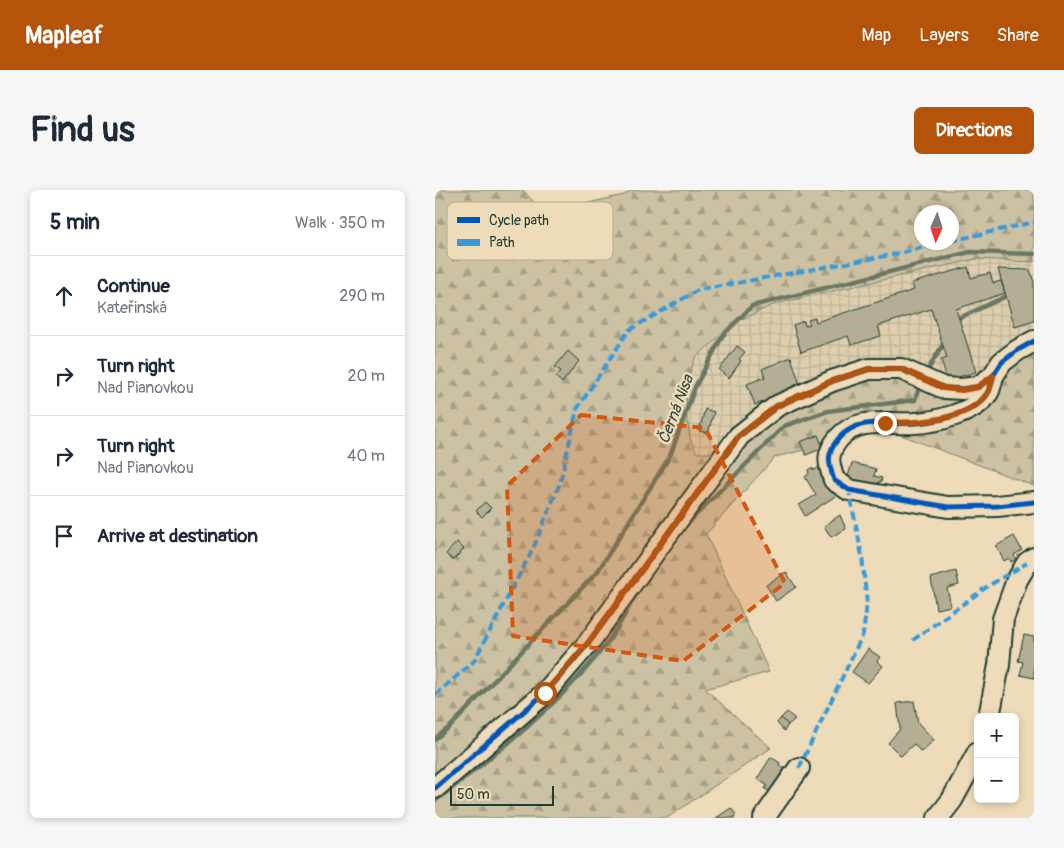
<!DOCTYPE html>
<html lang="en">
<head>
<meta charset="utf-8">
<style>
	:root { --surface:#fff; --page:#f6f6f7; --text:#1f2937; --muted:#747a83; --line:#e0e1e3; --accent:#b45309 }
	body { margin:0; font-family:Pangolin,sans-serif; background:var(--page); color:var(--text) }
	.controls { position:absolute; right:15px; bottom:15px; display:grid; overflow:hidden; border-radius:8px; box-shadow:0 2px 8px #0003 }
	.controls button { width:45px; height:45px; display:grid; place-items:center; padding:0; border:0; border-bottom:1px solid var(--line); background:var(--surface); color:var(--text); font:25px sans-serif }
	.compass { position:absolute; left:479px; top:15px; width:45px; height:45px; border-radius:50%; background:var(--surface); box-shadow:0 2px 8px #0003; rotate:183deg }
	.scale { position:absolute; left:15px; bottom:12px; width:104px; box-sizing:border-box; padding-left:5px; border:2px solid #1f3d34; border-top:0; font-size:14px; line-height:18px; white-space:nowrap; color:#1f3d34; -webkit-text-stroke:4px #eedbb9; paint-order:stroke }
	.stop { position:absolute; width:15px; height:15px; margin:-11px; border:4px solid #b45309; border-radius:50%; background:#fff }
	.stop.end { background:#b45309; border-color:#fff; box-shadow:0 1px 5px #0008 }
	.list { margin:0; padding:0; list-style:none }
	h2 { display:flex; justify-content:space-between; align-items:center; height:65px; margin:0; padding:0 20px; font-size:21px }
	h2 small { font-size:16px; font-weight:400; color:var(--muted) }
	.list li { display:grid; grid-template-columns:32px 1fr auto; gap:15px; align-items:center; box-sizing:border-box; height:80px; padding:0 20px; border-top:1px solid var(--line) }
	.list b { display:block; font-size:19px; white-space:nowrap }
	.list p { margin:0; font-size:16px; white-space:nowrap; color:var(--muted) }
	.list em { font-size:16px; font-style:normal; color:var(--muted) }
	.icon { flex:none; width:28px; height:28px; fill:none; stroke:currentColor; stroke-width:2; stroke-linecap:round; stroke-linejoin:round }
	.map { position:relative; flex:none; width:599px; height:628px; overflow:hidden; border-radius:8px }
	header { display:flex; align-items:center; gap:30px; box-sizing:border-box; height:70px; padding:0 25px; background:var(--accent); color:#fff }
	header strong { font-size:24px }
	nav { display:flex; gap:28px; margin-inline-start:auto; font-size:18px }
	.intro { display:flex; align-items:center; justify-content:space-between; box-sizing:border-box; height:120px; padding:0 30px }
	h1 { margin:0; font-size:35px }
	.button { padding:12px 22px; border-radius:8px; background:var(--accent); color:#fff; font-size:18px; font-weight:700 }
	main { display:flex; gap:30px; padding:0 30px }
	aside { flex:1; background:var(--surface); border-radius:8px; box-shadow:0 2px 8px #0003 }
	.map>svg:first-child { display:block }
	.industrial { fill:url(#industrial-grid) }
	.forest { fill:url(#forest-firs); stroke:#76806c; fill-rule:evenodd }
	.lines { fill:none; stroke-linecap:round; stroke-linejoin:round }
	.stream { stroke:#6a7764; stroke-width:4.5 }
	.building { fill:#b4af94; stroke:#1f3d34 }
	.minor-casing { stroke:#1f3d34; stroke-width:24 }
	.minor { stroke:#eedbb9; stroke-width:20 }
	.quiet { stroke:#3a99d8; stroke-width:4; stroke-dasharray:8 4; stroke-linecap:butt }
	.cycleway-casing { stroke:#eedbb9; stroke-width:8 }
	.cycleway { stroke:#0057b8; stroke-width:5 }
	.route { stroke:#b45309; stroke-width:6 }
	.marked { fill:#d45610; fill-opacity:0.2; stroke:#d45610; stroke-width:4; stroke-dasharray:10 6; stroke-linejoin:round }
	.labels { text-anchor:middle; stroke-width:5; stroke-linejoin:round; paint-order:stroke }
	.water-label { font-size:16px; font-style:italic; fill:#324b40; stroke:#eedbb9 }
	.key { fill:#eedbb9; stroke:#b0ac91; stroke-width:1 }
	.key-label { font-size:14px; fill:#1f3d34 }
</style>
</head>
<body>
<header>
<strong>Mapleaf</strong>
<nav><a>Map</a><a>Layers</a><a>Share</a></nav>
</header>
<div class="intro"><h1>Find us</h1><a class="button">Directions</a></div>
<main>
<aside>
<h2>5 min<small>Walk · 350 m</small></h2>
<ul class="list">
<li><svg class="icon" aria-label="ahead" viewBox="0 0 24 24"><path d="M12 20V5M6 11l6-6 6 6"/></svg><div><b>Continue</b><p>Kateřinská</p></div><em>290 m</em></li>
<li><svg class="icon" aria-label="right" viewBox="0 0 24 24"><path d="M7 20v-9h11M14 6l5 5-5 5"/></svg><div><b>Turn right</b><p>Nad Pianovkou</p></div><em>20 m</em></li>
<li><svg class="icon" aria-label="right" viewBox="0 0 24 24"><path d="M7 20v-9h11M14 6l5 5-5 5"/></svg><div><b>Turn right</b><p>Nad Pianovkou</p></div><em>40 m</em></li>
<li><svg class="icon" aria-label="arrive" viewBox="0 0 24 24"><path d="M6 21V4h12l-3 4 3 4H6"/></svg><div><b>Arrive at destination</b></div></li>
</ul>
</aside>
<div class="map">
<svg width="599" height="628" viewBox="0 0 599 628">
	<defs>
		<pattern id="industrial-grid" width="8" height="8" patternUnits="userSpaceOnUse" patternTransform="scale(1.25)"><rect width="8" height="8" fill="#ddceae"/><path d="M0 4h8M4 0v8" fill="none" stroke="#bdb296"/></pattern>
		<pattern id="forest-firs" width="22" height="20" patternUnits="userSpaceOnUse" patternTransform="scale(1.25)"><rect width="22" height="20" fill="#ccc2a3"/><path d="M5 1l3.5 6h-7zM16 11l3.5 6h-7z" fill="#a59f86"/></pattern>
	</defs>
	<rect width="100%" height="100%" fill="#eedbb9"/>
	<filter id="ink" filterUnits="userSpaceOnUse"><feTurbulence type="fractalNoise" baseFrequency=".02" numOctaves="2"/><feDisplacementMap in="SourceGraphic" scale="10" xChannelSelector="R" yChannelSelector="G"/><feConvolveMatrix kernelMatrix="1 2 1 2 8 2 1 2 1" color-interpolation-filters="sRGB"/></filter>
	<g filter="url(#ink)">
		<path class="industrial" d="M541 69 599 72V143L530 194 288 252 275 263H262L255 249 251 221 252 191 260 168 301 132 340 114Z"/>
		<path class="forest" d="M0 0H88L108 23 189 5 198 0H599V72L541 69 340 114 301 132 260 168 252 191 251 221 255 249 262 263H275L288 252 432 173 498 198 530 194 599 143V296L453 240 340 267 271 344 334 482 270 499 336 558 232 628H0ZM487 22H516V52H487Z"/>
		<g class="lines">
			<path class="stream" d="M521 131 522 129 576 104
				M491 183 510 151
				M251 335 349 236 393 221 480 210 486 192
				M0 549 17 535 163 381 235 266 260 197 288 145 317 116 535 62 599 64
				M0 611C61 564 125 515 172 453 183 439 192 420 201 404"/>
		</g>
		<path class="building" d="M533 77 536 88 555 83 558 93 566 91 570 103 521 119 541 182 512 190 506 170 512 168 496 119 443 136 446 146 416 155 413 146 366 162 358 135 369 131 370 136 375 134 373 130 380 128 381 132 479 100 477 93Z
			M563 79 595 80 599 92V131L580 137Z
			M302 156 310 162 304 169 306 171 294 188 284 180Z
			M133 161 144 171 127 193 121 187 126 181 120 177Z
			M356 167 366 198 320 215 312 194 330 187 327 179Z
			M270 219 279 222 273 243 264 241Z
			M383 245 388 258 371 265 365 252Z
			M417 273 441 279 439 286 447 288 446 292 444 291 442 299 412 290Z
			M384 277 402 305 370 326 364 315 381 305 370 287 374 284 373 280 376 278 380 280Z
			M50 312 56 318 47 327 41 321Z
			M405 325 411 339 396 347 389 336Z
			M579 346 587 360 579 365 581 369 576 372 574 368 569 371 561 356Z
			M22 352 29 359 18 370 11 364Z
			M521 381 524 395 512 398 516 416 501 419 496 388Z
			M351 382 361 397 341 411 331 395Z
			M589 445 599 447V488L585 485 588 472 583 471Z
			M433 459 445 467 442 471 448 476 433 493 417 482Z
			M479 511 483 533 499 550 486 562 479 554 466 566 453 553 465 539 462 513Z
			M352 522 360 529 353 535 346 528Z
			M346 528 353 535 349 541 342 533Z
			M336 567 345 573 344 575 353 581 336 602 330 599 332 595 322 589Z
			M296 618 301 625 299 626 300 628H281Z"/>
		<g class="lines">
			<defs>
				<path id="minor" d="M558 186C556 192 556 199 552 204 540 223 501 232 480 233 454 235 423 226 404 248 391 263 393 272 399 290L414 300 513 317 562 316 599 312
					M554 527 564 475 568 429 582 390 592 373 599 368
					M0 598 110 503 154 452 304 246 342 216 397 191 434 179H466L509 198 527 199 543 197 558 186 567 172 583 160 599 151
					M329 628 364 578
					M503 628 517 610 543 562"/>
			</defs>
			<use href="#minor" class="minor-casing"/>
			<use href="#minor" class="minor"/>
			<path class="quiet" d="M516 51 599 32
				M478 450 553 396 592 373
				M0 505 39 471 98 359 125 293 142 219 194 140 263 100 456 65 510 52
				M364 578 428 444 432 414 427 366 414 300"/>
			<defs>
				<path id="cycleway" d="M558 186C556 192 556 199 552 204 540 223 501 232 480 233 454 235 423 226 404 248 391 263 393 272 399 290L414 300 513 317 562 316 599 312
					M0 598 110 503 154 452 304 246 342 216 397 191 434 179H466L509 198 527 199 543 197 558 186 567 172 583 160 599 151"/>
			</defs>
			<use href="#cycleway" class="cycleway-casing"/>
			<use href="#cycleway" class="cycleway"/>
		</g>
	</g>
	<g class="lines" filter="url(#ink)">
		<path class="route" d="M110 503 154 452 304 246 342 216 397 191 434 179H466L509 198 527 200 543 197 558 186C556 192 556 199 552 204 533 232 479 233 450 233"/>
	</g>
	<path class="marked" d="M146 225 270 238 350 393 248 471 78 446 72 296Z"/>
	<g class="labels">
		<g class="water-label">
			<text transform="translate(240 219) rotate(-69)" y="6">Černá Nisa</text>
		</g>
	</g>
	<rect x="12" y="12" width="166" height="58" rx="8" class="key"/>
	<rect x="22" y="27" width="23" height="6" fill="#0057b8"/>
	<rect x="22" y="49" width="23" height="7" fill="#3a99d8"/>
	<g class="key-label">
		<text x="54" y="35">Cycle path</text>
		<text x="54" y="57">Path</text>
	</g>
</svg>
<div class="controls">
<button>+</button>
<button>−</button>
</div>
<svg class="compass" viewBox="-18 -18 36 36"><path d="M0-13l5 13h-10z" fill="#e53935"/><path d="M0 13l5-13h-10z" fill="#747a83"/></svg>
<div class="scale">50 m</div>
<div class="stop" style="left:110px;top:503px"></div>
<div class="stop end" style="left:450px;top:233px"></div>
</div>
</main>
</body>
</html>
